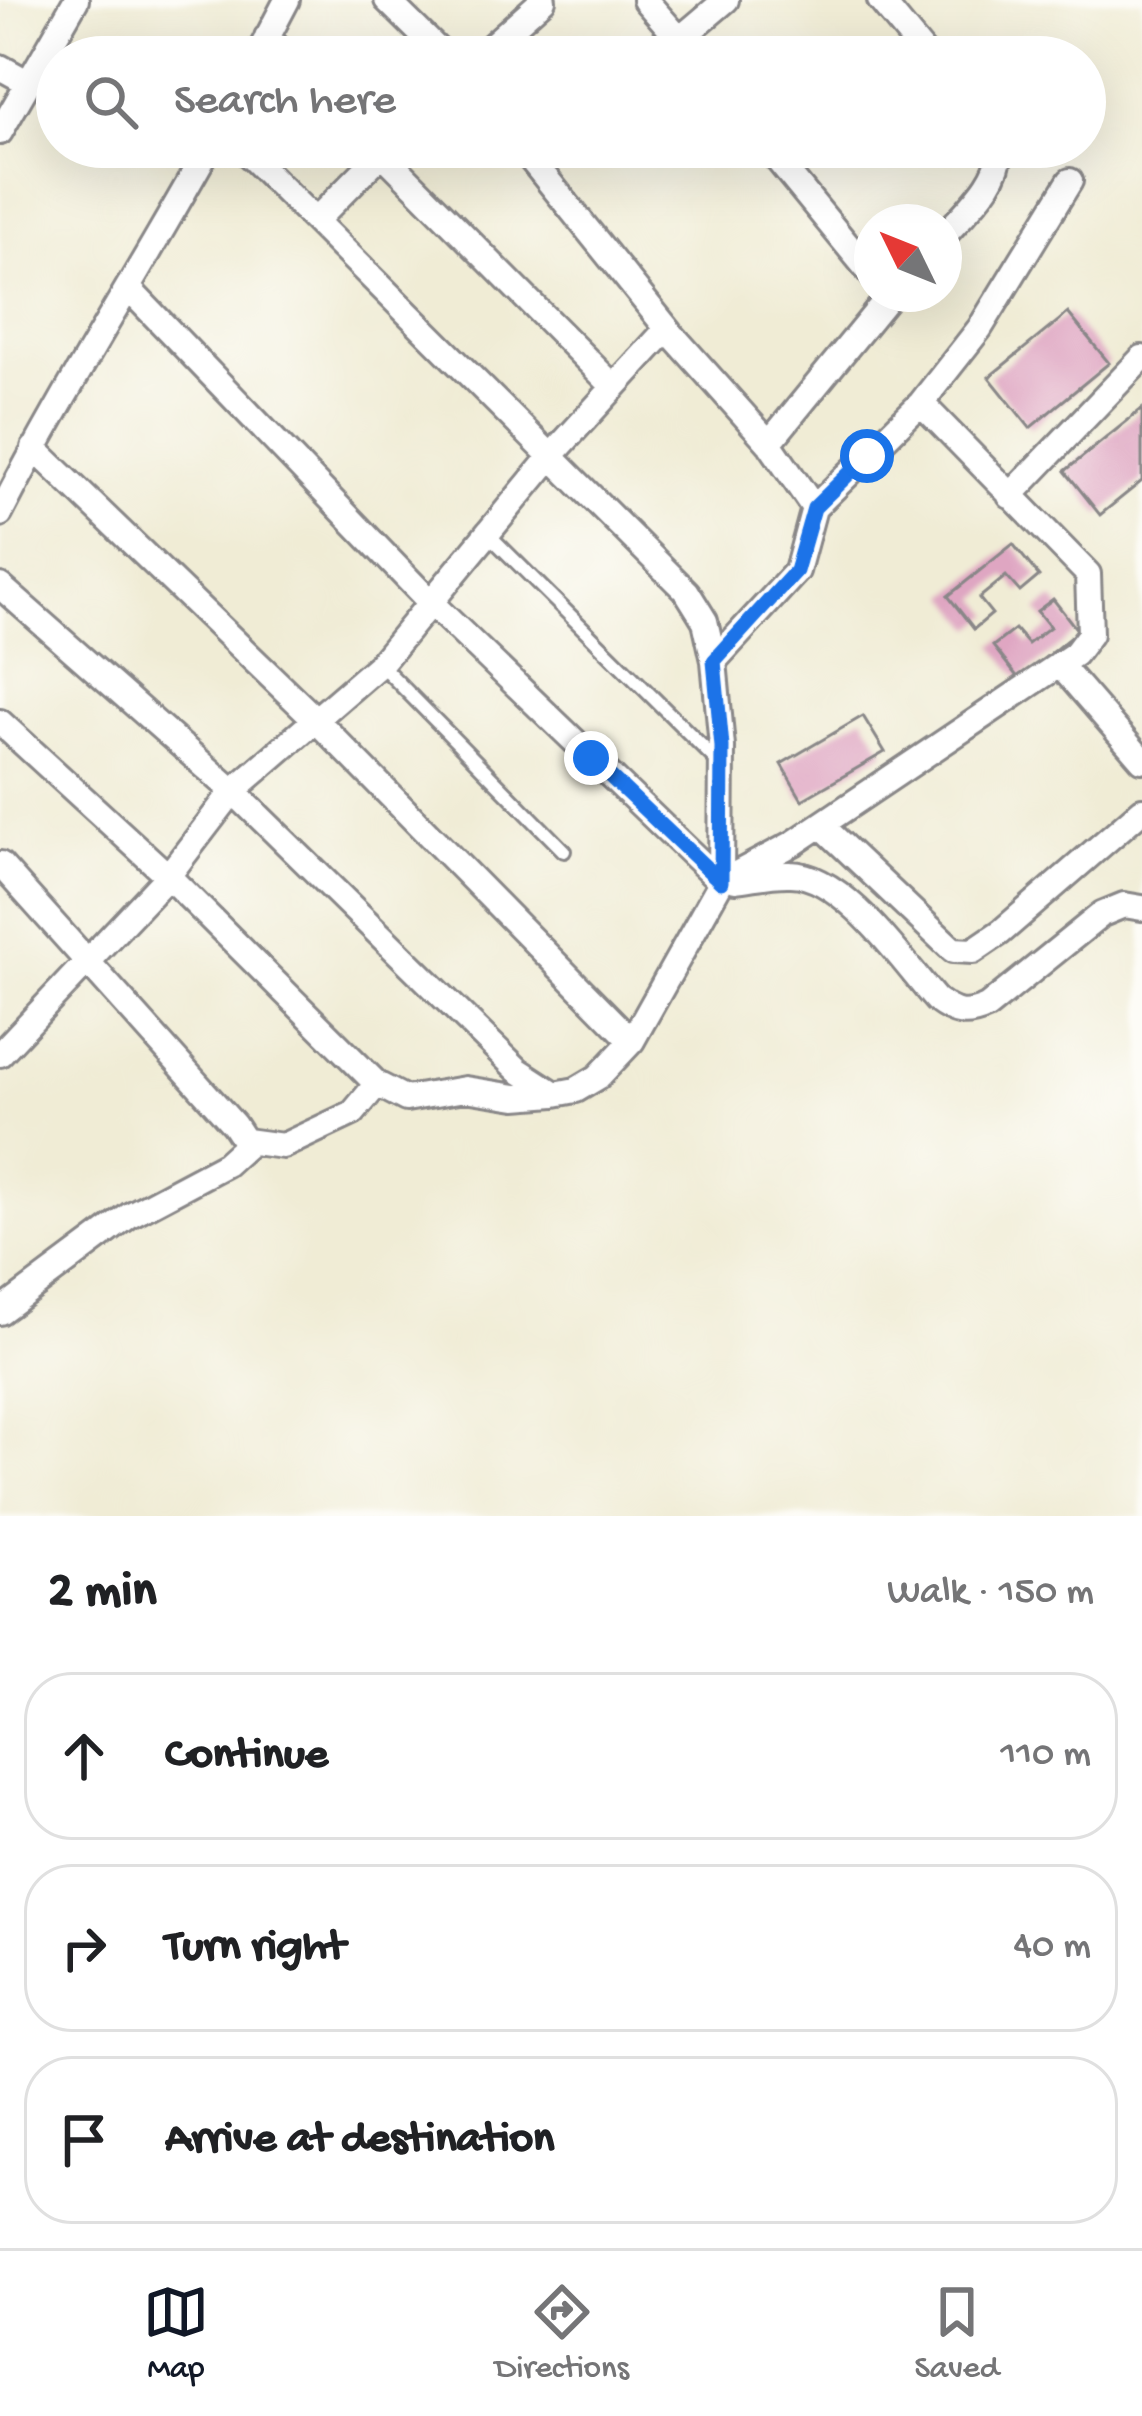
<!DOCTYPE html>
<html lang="en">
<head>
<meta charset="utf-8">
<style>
	:root { --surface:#fff; --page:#f6f6f6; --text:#202124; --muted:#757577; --line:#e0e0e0; --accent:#111827 }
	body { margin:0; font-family:"Gochi Hand",sans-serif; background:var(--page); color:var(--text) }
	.compass { position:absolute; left:854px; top:204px; width:108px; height:108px; border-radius:50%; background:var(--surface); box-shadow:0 12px 48px #0002; rotate:313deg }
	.stop { position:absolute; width:36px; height:36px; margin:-27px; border:9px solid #1a73e8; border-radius:50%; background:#fff }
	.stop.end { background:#1a73e8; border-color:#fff; box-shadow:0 3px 12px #0008 }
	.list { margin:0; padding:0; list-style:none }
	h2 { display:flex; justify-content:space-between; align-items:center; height:156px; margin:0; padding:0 48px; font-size:51px }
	h2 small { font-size:39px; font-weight:400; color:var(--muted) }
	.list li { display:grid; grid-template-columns:78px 1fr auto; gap:36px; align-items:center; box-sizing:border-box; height:168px; margin:0 24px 24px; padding:0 24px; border:3px solid var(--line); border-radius:48px }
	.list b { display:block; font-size:45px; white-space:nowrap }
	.list em { font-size:39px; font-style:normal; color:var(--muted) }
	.icon { flex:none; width:66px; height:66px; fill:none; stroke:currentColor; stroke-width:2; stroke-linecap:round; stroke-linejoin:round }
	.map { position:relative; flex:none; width:1142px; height:1516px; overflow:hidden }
	.search { position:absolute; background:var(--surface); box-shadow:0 12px 48px #0002; left:36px; right:36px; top:36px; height:132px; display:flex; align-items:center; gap:30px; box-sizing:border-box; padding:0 42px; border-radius:66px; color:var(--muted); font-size:45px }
	.sheet { height:732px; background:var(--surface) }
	nav { display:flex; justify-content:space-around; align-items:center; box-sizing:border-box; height:168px; border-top:3px solid var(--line); background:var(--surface); font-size:33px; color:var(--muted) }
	nav a { display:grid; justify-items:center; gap:6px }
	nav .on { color:var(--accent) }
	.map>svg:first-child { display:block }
	.building { fill:#dfa6c2 }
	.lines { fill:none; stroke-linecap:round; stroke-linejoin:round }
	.lane-casing { stroke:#898788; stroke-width:18 }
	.street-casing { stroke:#898788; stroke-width:30 }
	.lane { stroke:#fff; stroke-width:12 }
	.street { stroke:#fff; stroke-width:24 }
	.route { stroke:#1a73e8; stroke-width:15 }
</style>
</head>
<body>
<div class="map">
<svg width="1142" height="1516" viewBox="0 0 1142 1516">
	<rect width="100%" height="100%" fill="#fdfcf7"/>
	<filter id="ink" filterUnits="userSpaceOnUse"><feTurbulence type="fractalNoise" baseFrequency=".00833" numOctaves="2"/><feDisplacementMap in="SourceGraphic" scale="24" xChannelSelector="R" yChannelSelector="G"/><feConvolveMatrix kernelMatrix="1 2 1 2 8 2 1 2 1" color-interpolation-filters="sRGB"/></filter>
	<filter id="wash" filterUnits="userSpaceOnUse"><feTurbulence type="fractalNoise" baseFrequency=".004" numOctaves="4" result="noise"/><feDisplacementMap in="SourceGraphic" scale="48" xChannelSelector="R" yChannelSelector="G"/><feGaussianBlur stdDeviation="2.7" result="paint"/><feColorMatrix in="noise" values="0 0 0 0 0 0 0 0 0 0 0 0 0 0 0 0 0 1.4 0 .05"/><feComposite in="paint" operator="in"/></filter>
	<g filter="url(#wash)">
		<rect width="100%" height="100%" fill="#f0ecd5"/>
		<g id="blocks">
			<path class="building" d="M1068 313 1109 363 1030 428 989 377Z
				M1142 409V481L1100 515 1065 471Z
				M1013 544 1039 576 1020 592 1006 576 979 598 992 614 974 629 948 596Z
				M1053 599 1078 631 1019 679 993 646 1015 629 1028 644 1050 627 1037 611Z
				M863 716 885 752 802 800 781 764Z"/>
		</g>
	</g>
	<g filter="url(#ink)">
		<use href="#blocks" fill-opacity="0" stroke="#898788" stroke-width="3"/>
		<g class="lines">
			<defs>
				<path id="lane" d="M487 533 721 765
					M380 664 564 851"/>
				<path id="street" d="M387 0 445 57
					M645 0 695 57
					M880 0 927 57
					M267 37 287 57
					M680 39 726 0
					M257 57 287 0
					M479 57 543 0
					M0 67 29 83
					M0 132 76 0
					M241 147 687 592 705 621 714 661 722 747 721 882 632 1041 598 1077 576 1090 555 1094 516 1097 465 1089 406 1099 377 1084 353 1113 283 1146 246 1141
					M376 147 614 387
					M521 147 670 332
					M767 147 872 275
					M316 220 388 147
					M944 236C963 213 1004 179 999 147
					M130 290 430 602 721 882
					M769 443 891 294
					M34 448 314 718 632 1041
					M1010 496 1142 358
					M0 514C64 389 141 270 209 147
					M0 586 233 791 518 1070 555 1094
					M714 661 797 571 814 508 921 403 980 328 1070 181
					M1059 664 1142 760
					M0 722 168 876 377 1084
					M821 825 953 950 973 951 1001 932 1142 810
					M0 864 234 1125 247 1145 226 1164 130 1215 0 1312
					M735 880C753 878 773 873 791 874 844 875 903 962 936 1000 955 1014 965 1017 987 1007L1102 914 1124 905 1142 908
					M721 882 794 843 1075 654 1090 634 1088 574 921 403
					M0 1054 168 876 233 791 380 664 553 454 667 329 769 443 814 508"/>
			</defs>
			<use href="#lane" class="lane-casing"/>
			<use href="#street" class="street-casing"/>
			<use href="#lane" class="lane"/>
			<use href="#street" class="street"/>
		</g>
	</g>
	<g class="lines" filter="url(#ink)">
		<path class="route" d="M591 758 721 882 722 747 714 661 796 571 814 508 867 456"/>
	</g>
</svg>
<svg class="compass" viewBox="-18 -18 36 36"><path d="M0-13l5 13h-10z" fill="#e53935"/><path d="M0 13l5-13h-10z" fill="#757577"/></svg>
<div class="stop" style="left:867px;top:456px"></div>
<div class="stop end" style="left:591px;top:758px"></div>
<div class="search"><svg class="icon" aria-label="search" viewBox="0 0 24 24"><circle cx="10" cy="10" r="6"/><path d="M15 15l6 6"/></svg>Search here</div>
</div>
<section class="sheet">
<h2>2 min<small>Walk · 150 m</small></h2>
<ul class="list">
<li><svg class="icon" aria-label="ahead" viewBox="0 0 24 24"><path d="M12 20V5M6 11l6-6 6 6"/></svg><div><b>Continue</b></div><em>110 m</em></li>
<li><svg class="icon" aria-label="right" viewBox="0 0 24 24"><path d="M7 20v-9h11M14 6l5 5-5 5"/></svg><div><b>Turn right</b></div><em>40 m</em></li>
<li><svg class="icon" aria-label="arrive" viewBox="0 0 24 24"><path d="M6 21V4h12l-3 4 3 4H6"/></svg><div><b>Arrive at destination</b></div></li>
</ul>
</section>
<nav>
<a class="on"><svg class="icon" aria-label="map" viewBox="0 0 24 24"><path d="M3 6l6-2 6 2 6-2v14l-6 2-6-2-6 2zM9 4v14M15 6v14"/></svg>Map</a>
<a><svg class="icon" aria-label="directions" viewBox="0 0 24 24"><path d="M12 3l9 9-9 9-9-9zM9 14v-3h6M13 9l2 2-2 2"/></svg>Directions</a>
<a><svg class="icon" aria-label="saved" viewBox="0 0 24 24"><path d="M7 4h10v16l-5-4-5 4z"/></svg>Saved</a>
</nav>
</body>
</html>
